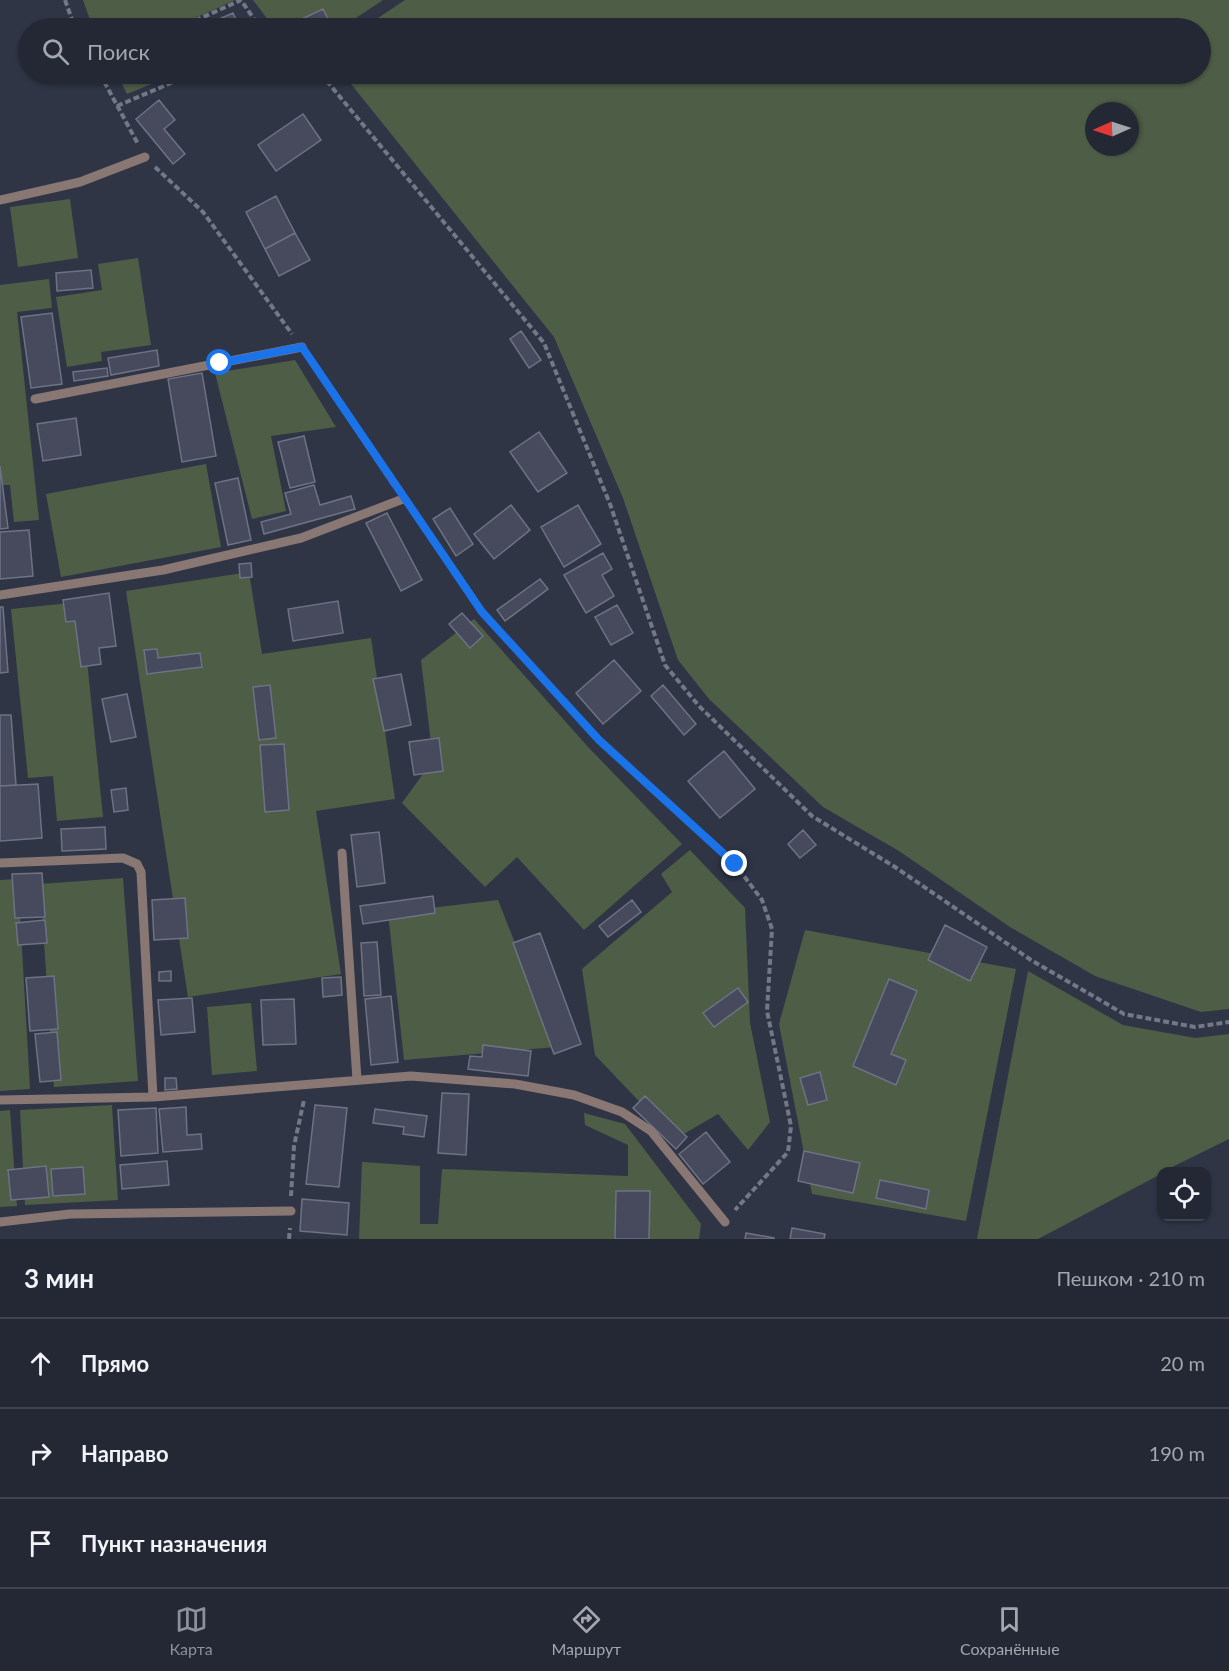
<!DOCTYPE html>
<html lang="ru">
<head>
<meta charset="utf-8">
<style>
	:root { --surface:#242834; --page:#303440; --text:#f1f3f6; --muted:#a3a6ac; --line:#41444f; --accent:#8c9099 }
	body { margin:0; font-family:Lato,sans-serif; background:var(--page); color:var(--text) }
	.controls { position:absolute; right:18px; bottom:18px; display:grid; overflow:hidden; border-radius:12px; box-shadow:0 2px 4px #0004 }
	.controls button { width:54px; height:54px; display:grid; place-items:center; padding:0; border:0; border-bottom:2px solid var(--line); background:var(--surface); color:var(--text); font:30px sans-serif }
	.compass { position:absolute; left:1085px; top:102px; width:54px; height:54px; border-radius:50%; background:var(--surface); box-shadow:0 2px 4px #0004; rotate:267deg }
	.stop { position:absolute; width:18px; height:18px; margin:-14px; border:4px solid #1a73e8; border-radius:50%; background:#fff }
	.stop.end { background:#1a73e8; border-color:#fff; box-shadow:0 2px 6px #0008 }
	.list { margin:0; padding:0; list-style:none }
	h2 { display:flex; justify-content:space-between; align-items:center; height:78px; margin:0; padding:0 24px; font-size:26px }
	h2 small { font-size:20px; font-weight:400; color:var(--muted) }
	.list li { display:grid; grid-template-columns:39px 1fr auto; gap:18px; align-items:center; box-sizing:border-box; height:90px; padding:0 24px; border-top:2px solid var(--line) }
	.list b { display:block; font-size:22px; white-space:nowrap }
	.list em { font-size:20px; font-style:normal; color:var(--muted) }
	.icon { flex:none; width:33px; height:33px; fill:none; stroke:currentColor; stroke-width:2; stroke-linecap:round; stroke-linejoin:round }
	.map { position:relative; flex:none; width:1229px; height:1239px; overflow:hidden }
	.search { position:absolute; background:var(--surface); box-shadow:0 2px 4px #0004; left:18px; right:18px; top:18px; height:66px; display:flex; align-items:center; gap:15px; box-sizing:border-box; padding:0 21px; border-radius:33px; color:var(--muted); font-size:22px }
	.sheet { height:348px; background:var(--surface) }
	nav { display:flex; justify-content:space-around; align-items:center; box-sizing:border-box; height:84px; border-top:2px solid var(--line); background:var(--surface); font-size:16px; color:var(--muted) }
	nav a { display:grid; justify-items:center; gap:3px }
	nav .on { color:var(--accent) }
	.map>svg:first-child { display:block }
	.green { fill:#4e5d46; fill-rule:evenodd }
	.building { fill:#464a5c; stroke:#6d7285; stroke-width:1.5 }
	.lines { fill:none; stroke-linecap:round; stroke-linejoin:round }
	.path { stroke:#737886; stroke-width:4; stroke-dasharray:6 3; stroke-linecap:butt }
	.lane { stroke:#897774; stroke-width:9 }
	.route { stroke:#1a73e8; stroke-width:8 }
</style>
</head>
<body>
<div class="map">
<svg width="1229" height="1239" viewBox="0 0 1229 1239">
	<rect width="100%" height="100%" fill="#303546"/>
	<path class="green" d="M83 0H235L173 28H93Z
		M253 0H383L341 28H274Z
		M405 0H1229V1009L1201 1012 1095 976 1010 927 899 851 823 807 709 699 678 660 623 498 554 337 343 74H1200V28H363ZM1094 111H1130V147H1094Z
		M117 74H176L127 94Z
		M70 199 78 258 18 267 10 207Z
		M138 258 151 345 101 352 102 361 67 367 56 297 102 290 98 264Z
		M49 279 52 308 17 312 39 520 14 522 10 485H0V285Z
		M295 360 336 427 271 436 286 511 252 519 215 373Z
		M206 464 221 547 61 577 46 494Z
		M249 572 262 654 371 638 395 799 316 811 341 974 188 997 126 591Z
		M81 602 103 817 57 821 53 776 28 778 11 609Z
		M474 619 589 748 682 844 584 930 517 857 485 887 402 803 433 760 421 660Z
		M690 850 745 908 750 1023 770 1122 748 1150 718 1114 675 1139 595 1055 582 969 672 892 661 874Z
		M123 878 138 1081 54 1087 40 884Z
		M18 879 30 1089 0 1091V880Z
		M498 900 556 1047 404 1060 388 913Z
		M805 930 1016 969 966 1221 812 1194 779 1024Z
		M1028 971 1123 1025 1195 1038 1229 1034V1139L1162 1172 1161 1174 1038 1239H977Z
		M251 1003 257 1071 212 1075 207 1007Z
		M112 1105 118 1200 25 1205 20 1110Z
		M10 1110 17 1206 0 1207V1111Z
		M584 1113 625 1124 701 1224 699 1239H359L362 1162 420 1166V1224H438L442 1169 628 1176V1145L585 1125Z"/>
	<path class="building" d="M323 9 329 21 314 28H283Z
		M233 13 240 28H198Z
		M159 100 175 120 164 129 185 154 173 164 136 119Z
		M303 114 321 140 276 171 258 145Z
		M276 196 295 233 265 249 246 212Z
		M295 233 310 260 279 276 265 249Z
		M91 270 93 288 57 291 56 273Z
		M52 313 62 384 31 388 21 317Z
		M521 331 541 360 529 368 510 339Z
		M157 350 159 366 111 375 108 358Z
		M107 368 108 376 74 381 73 372Z
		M202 373 216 456 182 462 168 379Z
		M76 418 81 455 43 461 37 424Z
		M539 432 567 473 538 492 510 452Z
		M304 436 315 482 290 488 278 442Z
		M0 466 8 528 0 529Z
		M238 478 251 540 228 545 215 483Z
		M314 485 320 505 351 496 355 509 264 534 261 522 291 514 285 493Z
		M511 505 530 530 494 559 474 534Z
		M578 505 601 544 564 567 541 527Z
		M450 508 473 544 456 556 433 519Z
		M387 513 422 580 401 591 366 523Z
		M29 530 33 576 0 579V532Z
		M603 553 612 569 602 575 614 596 586 613 564 575Z
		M251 563 252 577 240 578 239 564Z
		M540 579 548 589 505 621 497 610Z
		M109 593 116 646 99 648 101 664 81 667 75 621 66 622 63 600Z
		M338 601 343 633 293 641 288 609Z
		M617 605 633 633 611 645 595 617Z
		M0 607H3L8 672 0 673Z
		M462 613 483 636 470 648 449 624Z
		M157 649 158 658 200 653 202 667 147 674 144 650Z
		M614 660 641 691 603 724 576 693Z
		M401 674 411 725 384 731 373 679Z
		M270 685 276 738 259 740 253 687Z
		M663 685 696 724 684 735 651 696Z
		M127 694 136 737 111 742 102 699Z
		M0 715H11L16 785 0 786Z
		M439 738 443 771 414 775 409 742Z
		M284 744 289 810 265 812 260 745Z
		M724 751 755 789 720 818 688 781Z
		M38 784 42 838 0 841V786Z
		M126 788 128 810 114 812 111 790Z
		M105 827 106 849 62 851 61 829Z
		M803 830 816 845 800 858 788 844Z
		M379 832 385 883 357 887 351 835Z
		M42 873 45 917 15 918 12 874Z
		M433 896 435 913 363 924 360 906Z
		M185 898 188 938 154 940 152 900Z
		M632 900 641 912 608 937 599 926Z
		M45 920 47 943 18 945 16 923Z
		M945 925 987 947 970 981 928 960Z
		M540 933 581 1044 554 1054 513 943Z
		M377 942 381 995 364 996 361 943Z
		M171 971V981H159V972Z
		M54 976 58 1029 30 1031 26 978Z
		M341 977 342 995 323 997 322 978Z
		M889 979 917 991 891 1054 906 1060 896 1085 853 1066Z
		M738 988 748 1002 714 1027 703 1013Z
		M391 996 398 1062 371 1065 365 999Z
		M192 998 195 1032 161 1035 158 1000Z
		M294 999 296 1044 263 1045 261 1000Z
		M57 1032 61 1080 40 1082 35 1034Z
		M483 1045 531 1051 528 1076 468 1069 470 1056 482 1057Z
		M820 1072 827 1100 808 1105 800 1078Z
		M165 1078H176L177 1089 165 1090Z
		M442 1093 469 1094 466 1155 438 1153Z
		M645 1096 687 1137 676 1149 633 1108Z
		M315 1105 347 1108 339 1187 306 1184Z
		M186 1107 187 1135 201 1134 202 1149 163 1152 159 1109Z
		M156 1108 158 1153 121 1156 118 1110Z
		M375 1109 427 1116 424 1137 403 1134 404 1127 373 1123Z
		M706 1132 730 1162 703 1184 679 1154Z
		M804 1151 860 1163 853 1193 798 1181Z
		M167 1161 169 1185 122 1189 120 1165Z
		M46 1166 49 1197 11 1200 8 1170Z
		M83 1167 85 1194 53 1196 51 1169Z
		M880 1180 929 1190 926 1209 876 1198Z
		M616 1191H650L649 1239H615Z
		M302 1199 349 1203 347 1235 300 1231Z
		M792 1228 825 1234 824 1239H790Z
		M746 1233 774 1238V1239H745Z"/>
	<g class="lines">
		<path class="path" d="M65 0 75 28
			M179 28 241 0 260 28
			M100 74 138 144
			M321 74 544 343 610 504 665 665 699 706 812 816 895 867 1031 960 1124 1014 1195 1027 1229 1022
			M117 106 192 74
			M155 167 203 212 292 334
			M310 360 394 486
			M412 512 482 611 599 740 735 864 762 900 772 929 767 1011 791 1126 788 1152 735 1210
			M291 1196 294 1146 304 1100
			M289 1239 290 1228"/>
		<path class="lane" d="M0 200 80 182 145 157
			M35 399 302 347
			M0 595 163 570 301 538 403 499
			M342 853 357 1080
			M0 863 123 858 137 864 141 872 153 1097 411 1076 515 1084 574 1095 622 1112 651 1131 725 1222
			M0 1100 153 1097
			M0 1222 70 1214 291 1211"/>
	</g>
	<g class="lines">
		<path class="route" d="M220 363 302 347 482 612 599 740 735 864"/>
	</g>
</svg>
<div class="controls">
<button><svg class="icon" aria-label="locate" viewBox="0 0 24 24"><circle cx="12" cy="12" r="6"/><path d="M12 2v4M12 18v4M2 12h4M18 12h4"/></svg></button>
</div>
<svg class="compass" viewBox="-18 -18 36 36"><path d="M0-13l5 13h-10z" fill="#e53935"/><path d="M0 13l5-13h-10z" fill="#a3a6ac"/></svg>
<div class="stop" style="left:220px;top:363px"></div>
<div class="stop end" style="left:735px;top:864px"></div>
<div class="search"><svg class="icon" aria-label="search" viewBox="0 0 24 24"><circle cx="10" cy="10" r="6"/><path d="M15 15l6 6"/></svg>Поиск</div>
</div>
<section class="sheet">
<h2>3 мин<small>Пешком · 210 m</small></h2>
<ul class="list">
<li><svg class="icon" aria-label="ahead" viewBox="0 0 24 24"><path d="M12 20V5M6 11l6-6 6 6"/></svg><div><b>Прямо</b></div><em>20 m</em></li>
<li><svg class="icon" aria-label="right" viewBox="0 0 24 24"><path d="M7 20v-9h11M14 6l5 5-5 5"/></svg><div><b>Направо</b></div><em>190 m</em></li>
<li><svg class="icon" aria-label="arrive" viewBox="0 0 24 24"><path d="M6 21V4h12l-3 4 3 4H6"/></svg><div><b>Пункт назначения</b></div></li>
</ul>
</section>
<nav>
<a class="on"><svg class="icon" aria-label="map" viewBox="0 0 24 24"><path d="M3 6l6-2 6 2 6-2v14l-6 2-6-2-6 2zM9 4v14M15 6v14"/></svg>Карта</a>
<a><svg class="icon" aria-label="directions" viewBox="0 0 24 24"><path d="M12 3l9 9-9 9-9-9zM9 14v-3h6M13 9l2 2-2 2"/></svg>Маршрут</a>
<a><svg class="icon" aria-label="saved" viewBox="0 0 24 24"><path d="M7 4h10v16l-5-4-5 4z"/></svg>Сохранённые</a>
</nav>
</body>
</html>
